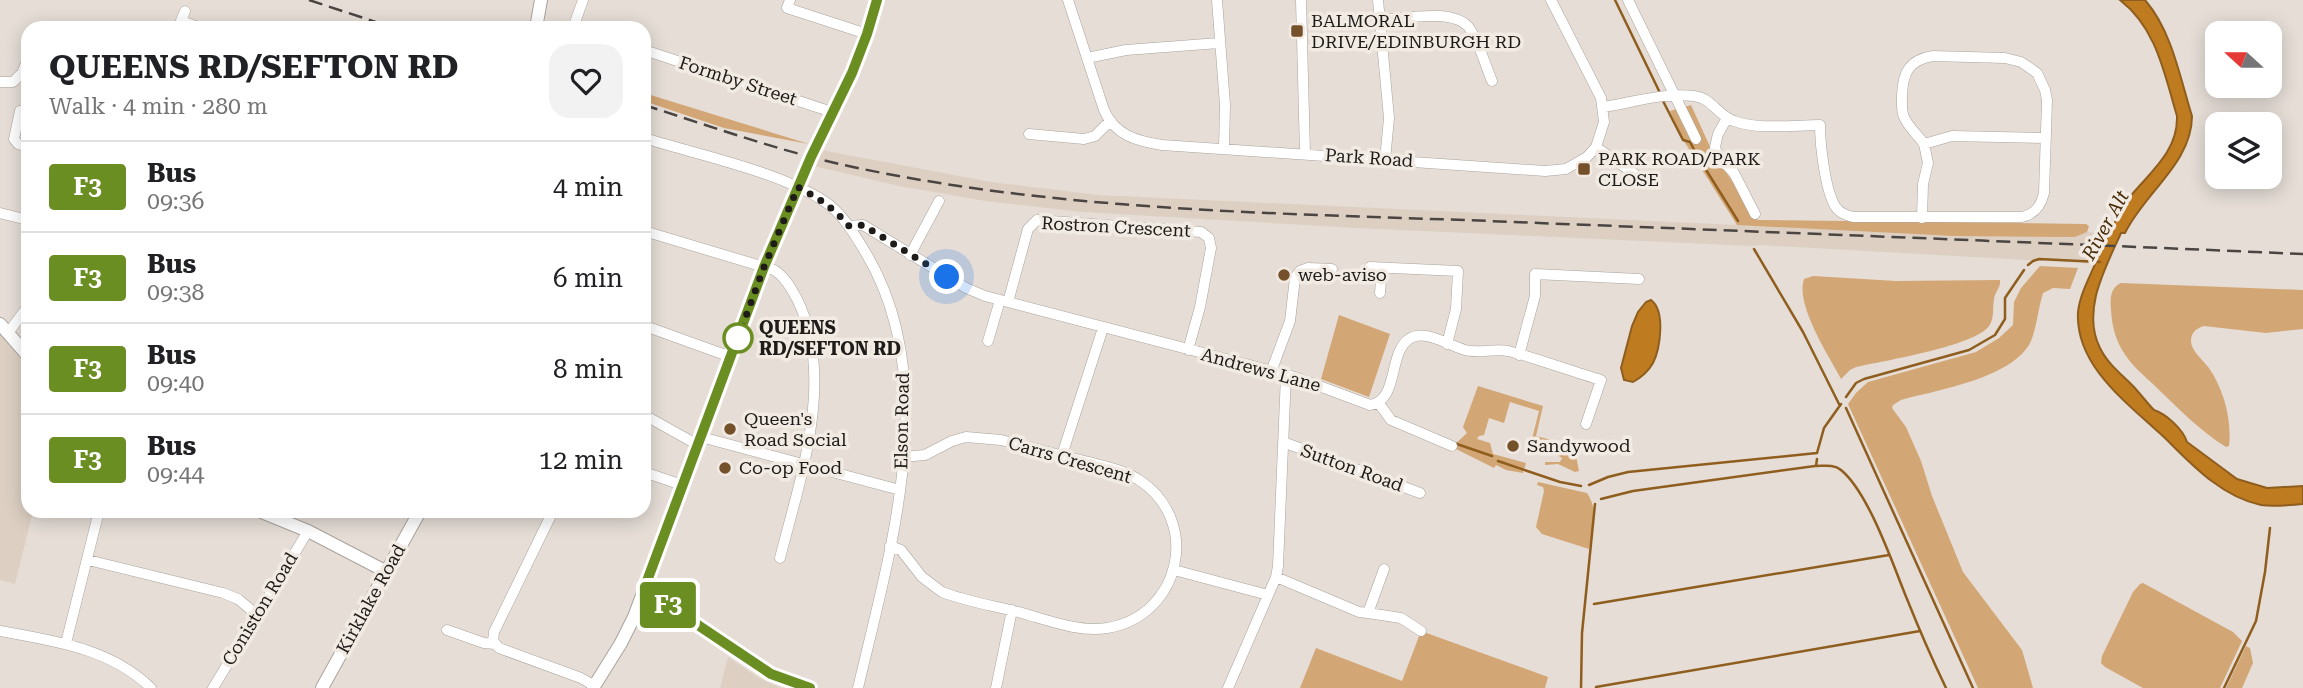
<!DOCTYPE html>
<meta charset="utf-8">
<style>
body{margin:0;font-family:"Roboto Serif",serif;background:#f2f2f2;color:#202124;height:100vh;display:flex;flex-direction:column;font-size:26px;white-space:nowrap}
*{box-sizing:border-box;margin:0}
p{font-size:23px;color:#757577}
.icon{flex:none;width:38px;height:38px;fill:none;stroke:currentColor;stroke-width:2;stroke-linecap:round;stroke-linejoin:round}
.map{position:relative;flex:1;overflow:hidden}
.drawer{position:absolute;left:21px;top:21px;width:630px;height:497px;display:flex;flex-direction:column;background:#fff;border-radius:21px;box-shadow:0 4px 18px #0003}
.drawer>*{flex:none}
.badge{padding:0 14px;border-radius:5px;font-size:24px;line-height:46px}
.needle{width:46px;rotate:291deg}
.controls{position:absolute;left:2205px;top:21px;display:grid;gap:14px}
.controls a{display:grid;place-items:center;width:77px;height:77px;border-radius:14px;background:#fff;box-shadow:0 4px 18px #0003;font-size:35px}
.you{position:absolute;width:35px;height:35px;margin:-18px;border:5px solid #fff;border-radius:50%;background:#1a73e8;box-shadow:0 0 0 10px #1a73e833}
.map>.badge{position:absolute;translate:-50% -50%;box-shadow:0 0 0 4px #fff}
.round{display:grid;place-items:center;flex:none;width:74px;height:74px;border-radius:21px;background:#f2f2f2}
.headline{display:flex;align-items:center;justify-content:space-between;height:119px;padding:0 28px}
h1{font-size:33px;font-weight:700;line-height:52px}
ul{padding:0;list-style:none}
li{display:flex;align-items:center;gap:21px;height:91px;padding:0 28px;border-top:2px solid #e0e0e0}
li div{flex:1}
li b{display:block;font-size:26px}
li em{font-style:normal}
li .badge{min-width:77px;font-weight:700;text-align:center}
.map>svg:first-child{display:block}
</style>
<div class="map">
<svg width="2303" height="688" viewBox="0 0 2303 688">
<rect width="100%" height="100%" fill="#e5ddd6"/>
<path fill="#ddd0c3" d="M821 150 991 182 1098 195 1737 225 1758 220 1831 221 2110 233 2095 264 1760 245 1751 246 1358 228 1082 212 985 201 899 186 814 166Z
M0 333 28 362V511H33L15 584 0 580Z
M728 657 759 678 781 688H720Z"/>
<path fill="#d3a675" d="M644 93 809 144 724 128 644 101Z
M1691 105 1712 151 1758 220 2086 224 2089 226 2087 232 2075 237 1954 236 1737 225 1682 138 1670 111Z
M2040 266 2078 268 2070 289 2053 288 2043 293C2038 309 2037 326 2031 341 2014 378 1937 390 1901 400L1893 405 1892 408 1906 427 1921 461 1932 496 1963 572 2022 650 2033 688H1978L1848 404 1856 393 1868 382 1976 352 1999 338 2013 325 2014 302 2021 288Z
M1813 276 1896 281 2000 280C2001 288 1995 291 1994 299 1992 309 1995 317 1989 326 1975 346 1883 361 1856 367L1850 370 1841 379C1829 356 1795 305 1804 279Z
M2121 283 2303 290V329L2266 333 2204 326C2197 328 2191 332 2191 341 2191 351 2203 360 2209 368 2224 390 2232 420 2229 446L2226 447C2200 431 2178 408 2156 387 2146 377 2134 368 2126 356 2116 342 2112 327 2111 310 2110 299 2110 288 2121 283Z
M1339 315 1390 334 1369 397 1321 379Z
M1478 386 1543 406 1536 436 1574 446 1579 471 1575 472 1558 464 1545 465V462H1560L1562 458 1532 439 1539 411 1510 402 1504 423 1489 418 1484 435 1479 436 1477 439 1490 443 1493 454 1526 463 1523 473 1506 470 1496 465 1494 468 1452 447 1467 433 1463 427Z
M1538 482 1587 493C1599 511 1593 528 1589 549L1542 534 1536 527 1544 491 1543 487 1537 485Z
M2143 583 2233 632 2242 641 2220 688H2143L2105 667 2101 663 2102 656 2133 592 2140 584Z
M1421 631 1548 677 1545 688H1300L1316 648 1402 681Z
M2246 646 2250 648 2253 663 2242 688H2226Z"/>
<path fill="#bf7b20" stroke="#8f5e1e" stroke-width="2" d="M2120 0H2145C2172 31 2180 78 2192 116 2192 163 2144 193 2125 233H2121C2106 267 2081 310 2100 348 2107 363 2121 374 2132 385 2140 393 2146 402 2154 410 2166 414 2183 429 2187 442L2237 479 2267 488 2303 486V504C2289 505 2274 507 2261 505 2222 497 2192 465 2166 439 2130 405 2075 367 2078 312 2080 293 2091 275 2098 257 2109 236 2118 210 2134 192 2154 169 2178 149 2177 116 2164 73 2157 29 2120 0Z
M1651 300C1666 311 1660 349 1653 363 1648 372 1642 377 1633 382L1624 380 1621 368 1632 326 1638 312 1646 302Z"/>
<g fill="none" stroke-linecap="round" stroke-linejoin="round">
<path stroke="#8f5e1e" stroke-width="2.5" d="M1615 0 1661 95
M1663 101 1683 140 1690 142 1698 157 1738 221
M1754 249 1803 332 1840 406
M2028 265 2033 261 2039 259 2100 262
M1846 397 1856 383 1864 379 1969 350 1995 335 2005 319V298L2024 270
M1846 408 1973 688
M1454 443 1492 456
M1817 459 1816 466C1824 466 1834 464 1841 470 1869 493 1893 565 1907 599 1919 629 1932 659 1946 688
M1498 461 1560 482 1581 486
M1589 485 1608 477 1628 472 1817 453 1824 428 1841 404
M1601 499 1633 491 1815 466
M1594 604 1889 555
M1596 687 1920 631
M1581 688 1582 633 1595 504
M2224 688 2256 621 2265 572 2270 528"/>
<g stroke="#aaa39c" stroke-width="11">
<path id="minor" d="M790 0 787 8 867 34
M1068 0 1104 110C1115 135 1136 141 1162 145L1545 171 1566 169 1587 157 1596 147 1604 122 1601 98 1551 0
M1217 0 1225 105 1224 149
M1301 0 1305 153
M1378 0 1389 118 1385 160
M1628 0 1696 139
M1380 20C1404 19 1455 7 1470 29 1480 44 1485 65 1492 81
M181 21 201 28
M178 28 185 11
M573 28 583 0
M644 50 832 112
M1087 58 1126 50 1219 43
M0 82H13L22 73 28 59
M1603 107C1631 103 1665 92 1694 96 1712 98 1717 115 1734 121 1757 130 1794 125 1820 125 1820 144 1825 189 1835 206 1839 213 1846 215 1853 217H2022C2035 214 2041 206 2044 193L2047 100 2045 90 2037 73 2021 62 2005 58 1933 56C1909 60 1903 72 1902 95 1902 102 1901 110 1904 117 1908 127 1918 135 1924 144
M20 111 14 139 18 144 28 147
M1727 118 1718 134 1715 147 1718 156 1734 173 1755 214
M1029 134 1084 139 1095 136 1109 122
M644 138C699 155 777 171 824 201 842 213 853 232 864 250 944 379 890 551 858 688
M1596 147 1636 175
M0 213 28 220
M1922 218 1923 184 1928 163 1924 144 1952 136 2046 138
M849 226 863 225 966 288 985 296 1295 377 1370 405C1399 401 1388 353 1409 339 1424 328 1450 346 1465 350 1479 354 1494 348 1508 351 1539 359 1570 371 1601 380L1586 424
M644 231 774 270C785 277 791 288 797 299 836 378 800 479 780 558
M910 255 939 201
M1370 267 1458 271 1456 309 1447 344
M1380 293 1382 268
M1008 302 1028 229 1037 220 1201 232 1209 238 1211 248 1200 307 1188 350
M645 326 731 357
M8 333 28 306
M988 341 1000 300
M1519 355 1535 296V274L1639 279
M1271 372 1290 321 1295 278 1300 271 1308 268 1332 269
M1378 402 1391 420 1452 446
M646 416 698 445
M701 437 900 490
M1283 442 1420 493
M1062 455 1103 328
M644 472 682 485
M553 511 494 632 493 641 499 648 581 678 595 686
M890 546 901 550 922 577 942 592C965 601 990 605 1014 611 1043 618 1077 633 1107 628 1181 616 1202 521 1139 480 1124 470 1106 467 1089 462 1059 455 1030 447 1001 440L966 437 952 441 925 455 902 457
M88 560 223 593 238 599 256 614
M1174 570 1268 595
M1276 577 1359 612 1368 613 1384 569
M644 589 771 674 810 688
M1368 613 1401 618 1421 631
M447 630 484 643 495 644
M0 631C54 641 110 648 151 688
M66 643 99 511
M213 688 308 531
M996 688 1012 610
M1228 688 1276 577 1278 566 1286 375"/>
</g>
<g stroke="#aaa39c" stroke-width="14">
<path id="tertiary" d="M536 28 541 0
M0 324 28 356
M259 511 308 531 385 571
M322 688 420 511
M593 688 621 643 634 617 764 267 811 157 852 73 867 34 877 0"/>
</g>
<use href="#minor" stroke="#fff" stroke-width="10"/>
<use href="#tertiary" stroke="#fff" stroke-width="12"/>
<path stroke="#4a4542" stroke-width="2.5" stroke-dasharray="14 7" stroke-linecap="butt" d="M309 0 394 28
M644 105C713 127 782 152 853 167 1079 215 1310 213 1539 223 1794 233 2048 243 2303 254"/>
</g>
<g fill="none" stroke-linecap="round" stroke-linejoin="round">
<g stroke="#fff" stroke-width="16">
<path id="line" d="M810 688 771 674 644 589 764 267 811 157 852 73 867 34 877 0"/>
</g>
<use href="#line" stroke="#6b8e23" stroke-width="10"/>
<path stroke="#1e1b18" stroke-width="7" stroke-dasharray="0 12.6" d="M738 338 764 267 798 187C818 198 834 208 849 226L863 225 947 277"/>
</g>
<g fill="#74512a" stroke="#f2ebe3" stroke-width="2.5">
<rect x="1290" y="24" width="14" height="14" rx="3.5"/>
<rect x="1577" y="162" width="14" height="14" rx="3.5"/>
<circle cx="1284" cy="275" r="7"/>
<circle cx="730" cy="429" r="7"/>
<circle cx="1513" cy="446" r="7"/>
<circle cx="725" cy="468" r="7"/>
</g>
<circle fill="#fff" stroke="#6b8e23" stroke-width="3.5" cx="738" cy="338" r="14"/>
<g text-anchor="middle" stroke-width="7" stroke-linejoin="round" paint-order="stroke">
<g font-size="18" fill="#1e1b18" stroke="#f2ebe3" text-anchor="start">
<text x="1311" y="27">BALMORAL<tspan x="1311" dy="21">DRIVE/EDINBURGH RD</tspan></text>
<text x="1598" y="165">PARK ROAD/PARK<tspan x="1598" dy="21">CLOSE</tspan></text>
<text x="1298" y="281">web-aviso</text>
<text x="744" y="425">Queen's<tspan x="744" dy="21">Road Social</tspan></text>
<text x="1527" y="452">Sandywood</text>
<text x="739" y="474">Co-op Food</text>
</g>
<g font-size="18" fill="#1e1b18" stroke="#f2ebe3">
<text transform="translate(738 81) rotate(18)" y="6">Formby Street</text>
<text transform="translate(1369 158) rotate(4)" y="6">Park Road</text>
<text transform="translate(1116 227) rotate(3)" y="6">Rostron Crescent</text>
<text transform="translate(1261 370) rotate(15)" y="6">Andrews Lane</text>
<text transform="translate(902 421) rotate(-89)" y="6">Elson Road</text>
<text transform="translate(1070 460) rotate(16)" y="6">Carrs Crescent</text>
<text transform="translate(1352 468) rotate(20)" y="6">Sutton Road</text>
<text transform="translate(371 599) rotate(-61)" y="6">Kirklake Road</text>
<text transform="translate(260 609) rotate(-59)" y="6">Coniston Road</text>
</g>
<g font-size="18" font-weight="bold" fill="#1e1b18" stroke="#f2ebe3" text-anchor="start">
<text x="759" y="334">QUEENS<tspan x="759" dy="21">RD/SEFTON RD</tspan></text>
</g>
<g font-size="19" font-style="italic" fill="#462a05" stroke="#f2ebe3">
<text transform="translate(2105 225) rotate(-61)" y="7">River Alt</text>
</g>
</g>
</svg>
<div class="controls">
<a><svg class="needle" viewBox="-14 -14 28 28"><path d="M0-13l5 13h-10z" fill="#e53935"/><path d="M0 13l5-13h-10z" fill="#757577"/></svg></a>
<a><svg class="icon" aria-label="layers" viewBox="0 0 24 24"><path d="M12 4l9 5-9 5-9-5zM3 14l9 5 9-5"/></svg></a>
</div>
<div class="you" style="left:947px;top:277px"></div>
<b class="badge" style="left:668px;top:605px;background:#6b8e23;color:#fff">F3</b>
<section class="drawer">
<div class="headline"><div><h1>QUEENS RD/SEFTON RD</h1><p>Walk · 4 min · 280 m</p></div><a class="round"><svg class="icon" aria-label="heart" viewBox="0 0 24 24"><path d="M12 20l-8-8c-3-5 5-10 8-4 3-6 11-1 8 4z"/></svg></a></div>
<ul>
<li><span class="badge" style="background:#6b8e23;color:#fff">F3</span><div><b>Bus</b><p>09:36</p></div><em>4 min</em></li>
<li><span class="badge" style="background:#6b8e23;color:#fff">F3</span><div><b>Bus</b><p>09:38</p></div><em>6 min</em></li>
<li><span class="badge" style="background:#6b8e23;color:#fff">F3</span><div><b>Bus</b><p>09:40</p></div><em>8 min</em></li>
<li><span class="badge" style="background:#6b8e23;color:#fff">F3</span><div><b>Bus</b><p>09:44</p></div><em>12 min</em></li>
</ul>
</section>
</div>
